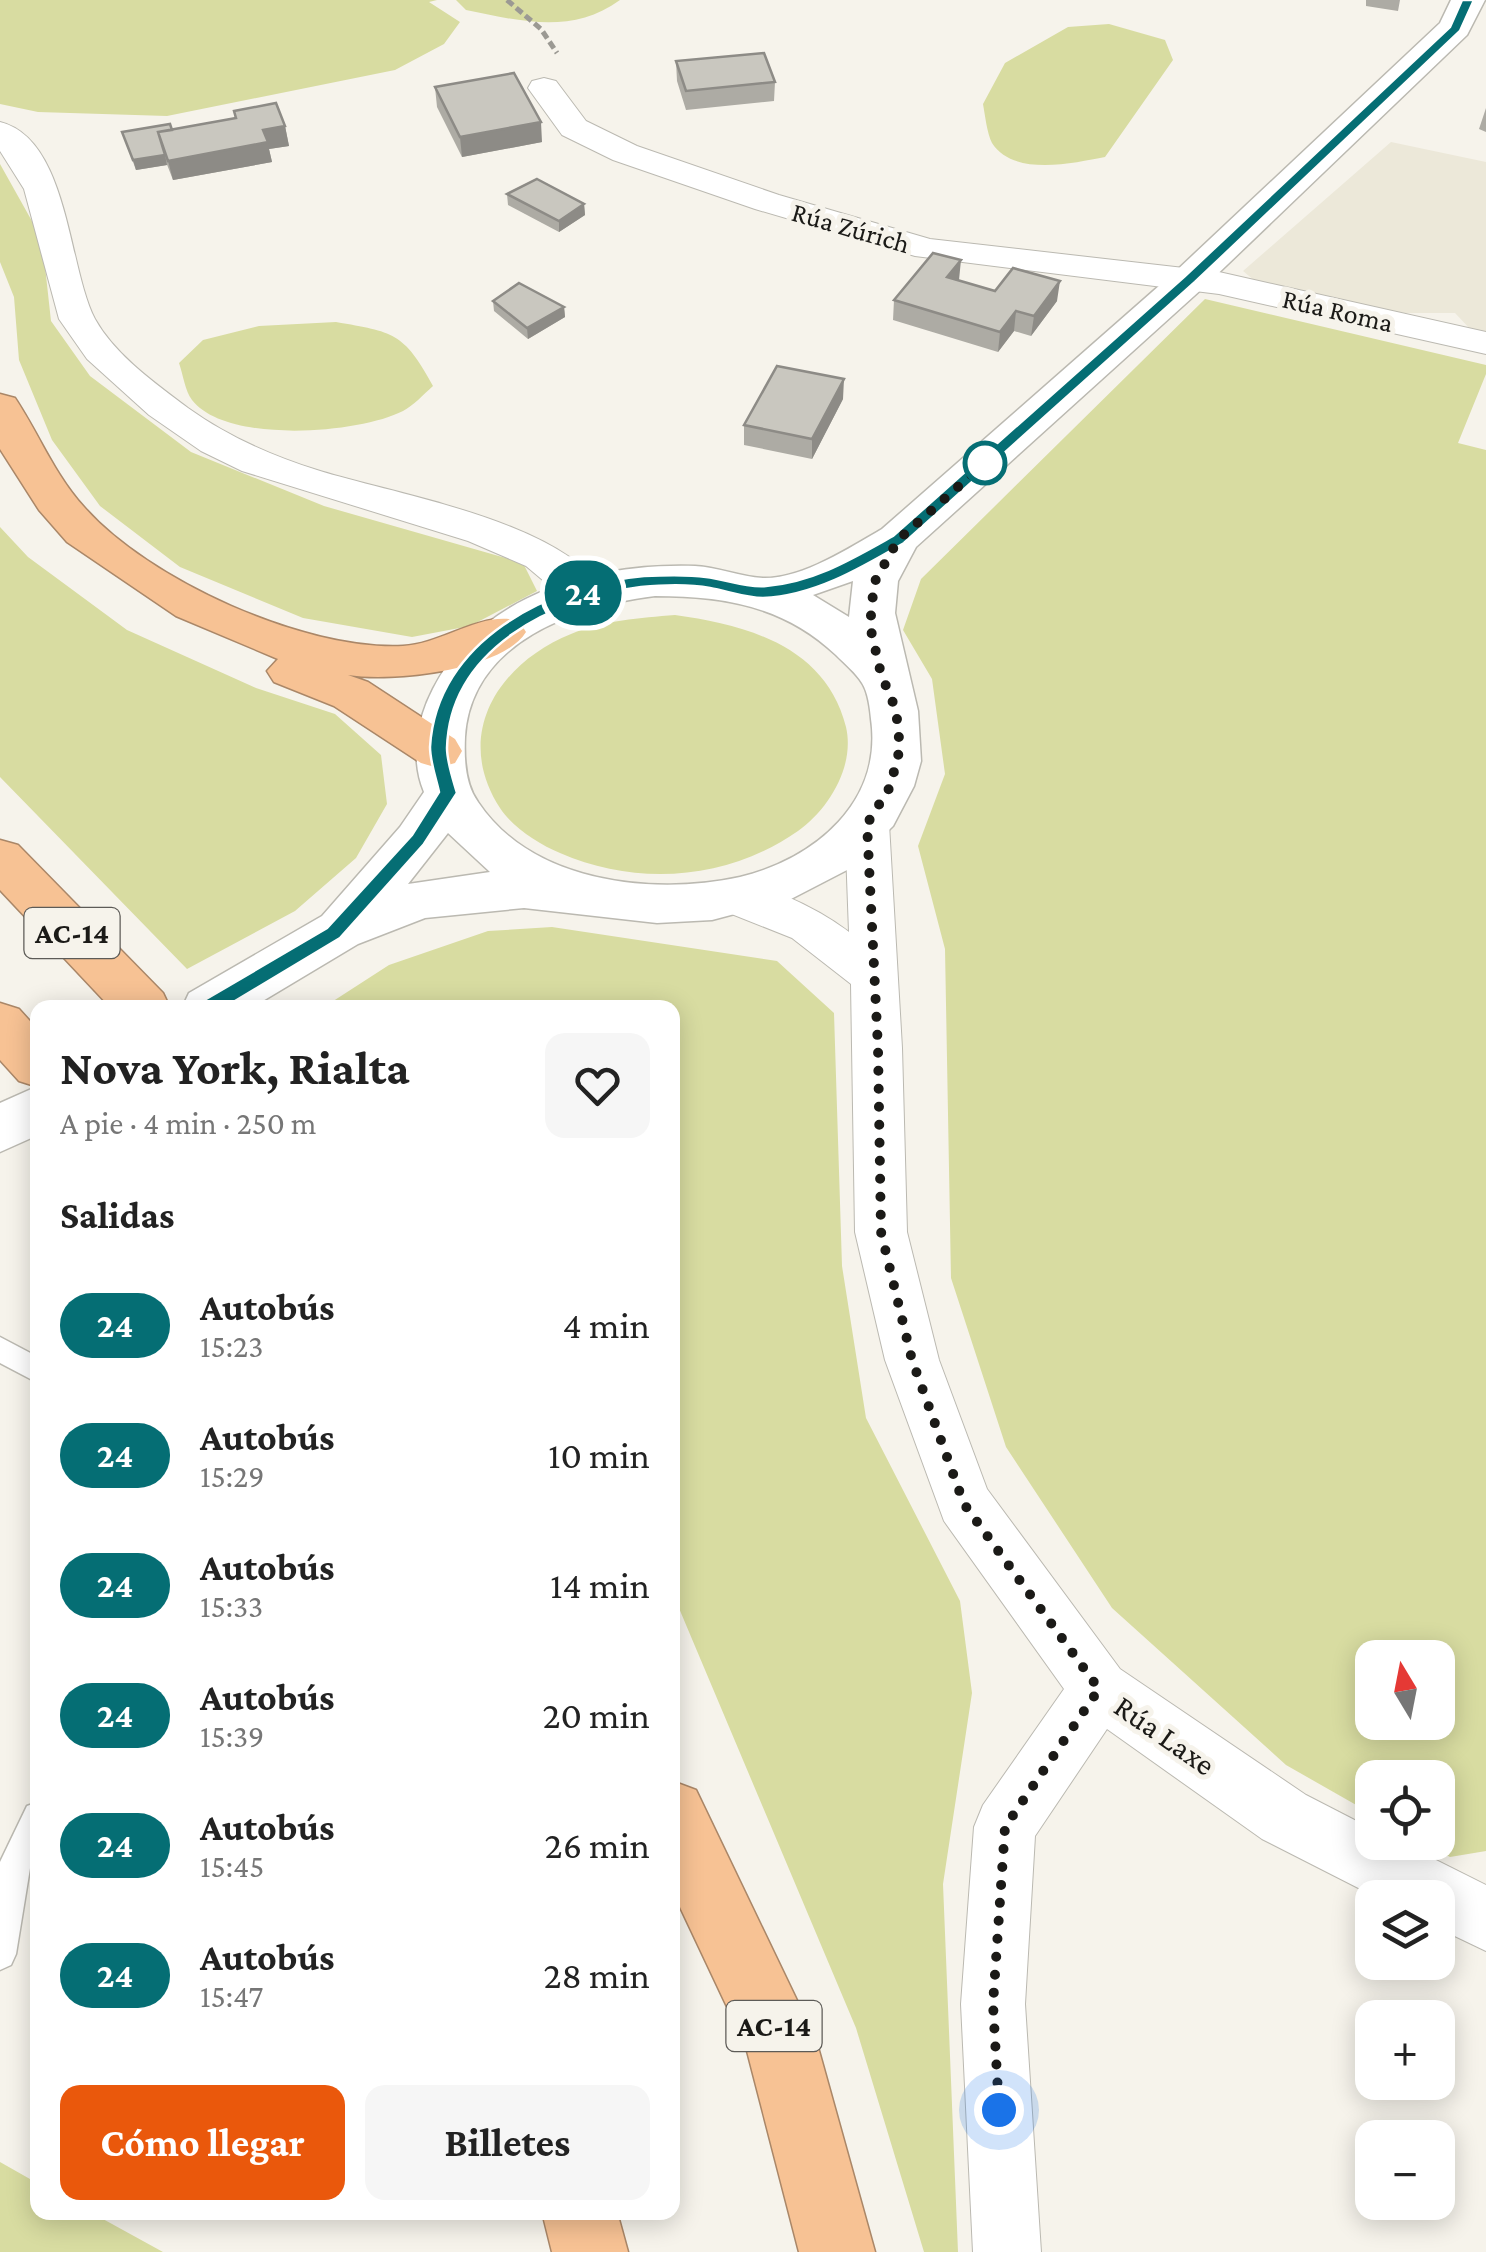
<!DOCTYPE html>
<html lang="es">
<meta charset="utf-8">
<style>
body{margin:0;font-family:"Crimson Pro",serif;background:#f6f6f6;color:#222;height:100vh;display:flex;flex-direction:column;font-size:38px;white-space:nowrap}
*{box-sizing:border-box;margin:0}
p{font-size:32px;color:#767676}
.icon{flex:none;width:55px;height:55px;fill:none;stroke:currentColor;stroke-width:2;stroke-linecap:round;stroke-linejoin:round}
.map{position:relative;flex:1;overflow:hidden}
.drawer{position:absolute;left:30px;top:1000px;width:650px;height:1220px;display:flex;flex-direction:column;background:#fff;border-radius:20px;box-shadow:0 5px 25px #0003}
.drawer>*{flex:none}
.badge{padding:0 20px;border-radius:32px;font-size:35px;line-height:65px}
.needle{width:65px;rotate:350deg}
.fabs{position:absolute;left:1355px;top:1640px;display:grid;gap:20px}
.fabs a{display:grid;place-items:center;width:100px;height:100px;border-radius:20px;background:#fff;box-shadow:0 5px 25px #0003;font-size:50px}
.you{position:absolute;width:50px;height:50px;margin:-25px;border:8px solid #fff;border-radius:50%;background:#1a73e8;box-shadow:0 0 0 15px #1a73e833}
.map>.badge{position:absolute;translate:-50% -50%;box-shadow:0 0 0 5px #fff}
h2{padding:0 30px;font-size:38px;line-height:90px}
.round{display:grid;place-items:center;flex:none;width:105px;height:105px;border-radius:20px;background:#f6f6f6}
.overview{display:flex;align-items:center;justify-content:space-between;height:170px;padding:0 30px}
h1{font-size:48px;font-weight:700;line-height:75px}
.primary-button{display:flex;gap:20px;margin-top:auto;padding:20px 30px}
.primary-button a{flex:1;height:115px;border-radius:20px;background:#ea580c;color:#fff;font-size:40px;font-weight:700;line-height:115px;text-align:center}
.primary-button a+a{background:#f6f6f6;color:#222}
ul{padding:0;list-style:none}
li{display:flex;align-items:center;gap:30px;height:130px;padding:0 30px}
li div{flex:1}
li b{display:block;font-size:38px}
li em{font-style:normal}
li .badge{min-width:110px;font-weight:700;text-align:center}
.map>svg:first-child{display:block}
</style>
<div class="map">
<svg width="1486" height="2252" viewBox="0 0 1486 2252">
<rect width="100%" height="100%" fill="#f6f3eb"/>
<path fill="#ece8d9" d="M1391 142 1486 162V334L1472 331 1455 313H1404L1255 281 1243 271Z"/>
<path fill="#d8dca1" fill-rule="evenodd" d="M0 0H437L429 2 460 22 444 44 395 70 167 116 38 112 0 104Z
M456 0H620C572 35 520 21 466 10Z
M1109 24 1165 40 1173 60 1105 157C1073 163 1014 177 992 143 987 133 985 115 983 104L1005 63 1068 27Z
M0 164 42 239 51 321 90 376 191 452 324 506 523 563 537 591 470 626 412 637 303 618 180 567 100 506 52 440 19 360 14 297 0 262Z
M1205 299 1486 365V374L1458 443 1486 450V1851L1450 1857 1424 1843 1438 1842V1778H1372V1814L1286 1765 1112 1608 1006 1447 951 1278 945 949 918 846 945 774 932 679 903 630 921 579ZM1372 1658H1438V1722H1372Z
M336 322C393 332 404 332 433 386 424 394 413 406 403 411 358 434 226 444 192 400 185 391 183 374 179 363L203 340 259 326Z
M0 527 28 557 127 630 256 688 335 714 381 755 387 804 356 858 295 911 187 969 0 777Z
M675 615C748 625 826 647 846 727 855 766 829 809 798 831 728 880 638 887 560 853 539 844 513 828 500 808 453 736 497 664 571 634 604 620 640 618 675 615Z
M552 927 777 961 834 1013 842 1266 866 1418 960 1601 972 1693 943 1884 958 2252H924L856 2028 673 1594 672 1008 324 1007 389 965 488 931Z
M0 2162 37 2183 38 2212 92 2213 163 2252H0Z"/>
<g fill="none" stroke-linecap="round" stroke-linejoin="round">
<g stroke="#bbb9b1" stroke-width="3">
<path id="lane" d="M0 1337 38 1357V1383L0 1363Z
M38 1802V1850L31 1862 16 1954 11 1965 0 1970V1862L27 1806Z"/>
</g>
<g stroke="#bbb9b1" stroke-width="2">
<path id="street" d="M544 78 556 81 586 121 637 146 779 195 930 239 1219 272 1486 332V354L1219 294 915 256 755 209 613 160 562 135 528 88 532 81Z
M0 122C69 139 68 268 95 319 115 355 156 384 188 408 227 436 272 456 317 470 396 495 560 520 606 593L600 603 585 607 570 603 526 566 468 541 242 471 201 451 149 415 87 359 59 319 24 189 0 151Z
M867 808 883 812 889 824 902 1048 907 1232 939 1360 987 1489 1120 1669 1306 1795 1372 1829V1842H1400L1486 1885V1951L1438 1928V1898H1378L1262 1839 1107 1729 1035 1836 1025 2004 1041 2252H973L961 2004 974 1827 983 1805 1064 1689 944 1521 885 1360 855 1232 851 984 792 938 719 909 712 897 719 885C753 874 820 910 849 932L845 824 851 812Z"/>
</g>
<g stroke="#bbb9b1" stroke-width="3">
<path id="secondary" d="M1451 0H1485L1467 35 1204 287 916 547 898 581 895 613 918 711 921 761 914 786 893 826 849 869 791 899 712 920 657 923 524 908 425 918 358 944 251 1008H182L189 993 322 916 400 827 424 792C410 758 417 720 433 689 482 593 595 563 695 566 718 567 741 577 763 578 802 579 849 548 882 529L1176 271 1440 23ZM853 581 849 617 813 595ZM655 596C724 596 784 606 836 655 845 664 856 673 862 683 868 692 870 708 871 719 883 802 815 859 740 877 653 896 532 883 478 802 465 784 464 759 465 737 471 641 576 606 655 596ZM448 833 490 872 408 884Z
M38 1086V1135L0 1152V1103Z"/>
</g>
<g stroke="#aa8768" stroke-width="3">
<path id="highway" d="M0 394 15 398C39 434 54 474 84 507 148 580 305 651 403 646 443 644 482 610 519 621L526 632C502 671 391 682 348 675L368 682 455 739 462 751 455 763 438 768 421 763 334 706 274 682 267 671 278 659 176 616 67 542 39 510 0 449Z
M0 840 18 845 163 993 170 1008H111L0 890Z
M0 1003 19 1009 38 1030V1087L19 1081 0 1060Z
M672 1781 696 1790 816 2040 875 2252H799L746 2047 672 1890Z
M542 2212H617L628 2252H552Z"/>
</g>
<path stroke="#9b9993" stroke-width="5" stroke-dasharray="8 4" stroke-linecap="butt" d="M507 0 541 29 557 53"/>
<use href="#lane" fill="#fff" fill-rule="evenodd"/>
<use href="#street" fill="#fff" fill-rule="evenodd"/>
<use href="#secondary" fill="#fff" fill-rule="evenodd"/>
<use href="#highway" fill="#f7c294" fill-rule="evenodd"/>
</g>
<path fill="#adaba4" d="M1366 0H1400L1398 11 1366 6Z
M676 61 775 82 774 101 686 110 677 81Z
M435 87 542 142 462 157 437 107Z
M1486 108V132L1479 129Z
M234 111 285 126 289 146 269 149 272 162 173 180 166 162 167 165 136 170 122 132 172 130 235 119Z
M507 194 584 204 585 215 559 232 508 205Z
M959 281 995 291 1057 301 1031 336 1014 331 998 352 893 320 894 300Z
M493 301 564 307 565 317 528 339 494 311Z
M843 399 812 459 744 445V425Z"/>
<path fill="#8d8b86" d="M541 122 542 142 462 157 460 137Z
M285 126 289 146 269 149 272 162 173 180 168 161 263 130Z
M165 155 167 165 136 170 133 160Z
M584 204 585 215 559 232V221Z
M961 260 959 280 947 277Z
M1060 281 1057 301 1031 336 1034 316Z
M564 307 565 317 528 339 527 328Z
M1016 311 1014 331 998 352 1000 332Z
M844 379 843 399 812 459V439Z"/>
<path fill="#c9c7bf" stroke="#8d8b86" stroke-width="2.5" d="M764 53 775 82 686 91 676 61Z
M514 73 541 122 460 137 435 87Z
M276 103 285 126 263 130 268 142 168 161 158 132 236 118 234 111Z
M170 124 172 130 158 132 165 155 133 160 122 132Z
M537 179 584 204 559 221 507 194Z
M933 253 961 260 947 277 995 291 1013 268 1060 281 1034 316 1016 311 1000 332 894 300Z
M519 283 564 307 527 328 493 301Z
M777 366 844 379 812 439 744 425Z"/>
<path fill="#056e74" stroke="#fff" stroke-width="2.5" d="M1462 0H1474L1460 31 1195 282 904 543C861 568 814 596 763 598 746 598 727 591 710 588 689 584 662 585 641 587 554 598 450 648 447 748 447 762 453 779 457 793L424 844 340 938 215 1013H201V1002L327 928 412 835 439 792C436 778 430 762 430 747 436 641 549 584 644 576 664 575 686 574 706 577 725 579 746 588 766 586 814 582 852 559 893 536L1185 276 1450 27Z"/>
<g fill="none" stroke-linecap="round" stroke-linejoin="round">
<path stroke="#1b1a17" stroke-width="10" stroke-dasharray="0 18" d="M985 463 898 540 874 583 870 626 881 674 896 710 900 748 890 787 867 824 878 1048 881 1232 912 1360 964 1504 1099 1689 1005 1827 993 2004 999 2110"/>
</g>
<circle fill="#fff" stroke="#056e74" stroke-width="5" cx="985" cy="463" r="20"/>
<g text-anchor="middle" stroke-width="10" stroke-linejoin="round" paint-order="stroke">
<g font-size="28" fill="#1b1a17" stroke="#f6f3eb">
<text transform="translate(851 227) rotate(16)" y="10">Rúa Zúrich</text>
<text transform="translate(1338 310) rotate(13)" y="10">Rúa Roma</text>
</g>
<g fill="#f6f3eb" stroke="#5d5b57" stroke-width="2.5">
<rect x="24.5" y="908" width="95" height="50" rx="8"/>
<rect x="726.5" y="2001" width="95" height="50" rx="8"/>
</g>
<g font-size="30" font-weight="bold" fill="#1b1a17">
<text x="72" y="943">AC-14</text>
<text x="774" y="2036">AC-14</text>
</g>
<g font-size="32" fill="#1b1a17" stroke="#f6f3eb">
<text transform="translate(1165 1735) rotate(35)" y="11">Rúa Laxe</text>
</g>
</g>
</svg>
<div class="fabs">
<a><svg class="needle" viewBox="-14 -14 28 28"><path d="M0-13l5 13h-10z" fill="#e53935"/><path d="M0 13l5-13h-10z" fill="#767676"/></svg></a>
<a><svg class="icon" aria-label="locate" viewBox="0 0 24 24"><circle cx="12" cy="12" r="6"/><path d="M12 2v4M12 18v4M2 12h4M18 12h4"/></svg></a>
<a><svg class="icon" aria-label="layers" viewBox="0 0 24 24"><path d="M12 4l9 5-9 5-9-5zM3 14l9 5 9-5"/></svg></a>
<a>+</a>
<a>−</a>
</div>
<div class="you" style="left:999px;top:2110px"></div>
<b class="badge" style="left:583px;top:593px;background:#056e74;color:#fff">24</b>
<section class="drawer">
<div class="overview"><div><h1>Nova York, Rialta</h1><p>A pie · 4 min · 250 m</p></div><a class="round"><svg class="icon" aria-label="heart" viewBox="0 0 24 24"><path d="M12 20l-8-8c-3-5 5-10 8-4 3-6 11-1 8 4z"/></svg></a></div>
<h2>Salidas</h2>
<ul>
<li><span class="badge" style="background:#056e74;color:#fff">24</span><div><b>Autobús</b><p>15:23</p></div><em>4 min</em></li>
<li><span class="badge" style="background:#056e74;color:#fff">24</span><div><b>Autobús</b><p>15:29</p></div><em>10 min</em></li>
<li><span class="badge" style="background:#056e74;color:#fff">24</span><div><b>Autobús</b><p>15:33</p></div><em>14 min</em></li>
<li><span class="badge" style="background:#056e74;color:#fff">24</span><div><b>Autobús</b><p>15:39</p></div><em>20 min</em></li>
<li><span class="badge" style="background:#056e74;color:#fff">24</span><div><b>Autobús</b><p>15:45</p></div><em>26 min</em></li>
<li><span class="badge" style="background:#056e74;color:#fff">24</span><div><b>Autobús</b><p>15:47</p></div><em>28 min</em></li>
</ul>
<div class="primary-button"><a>Cómo llegar</a><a>Billetes</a></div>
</section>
</div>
